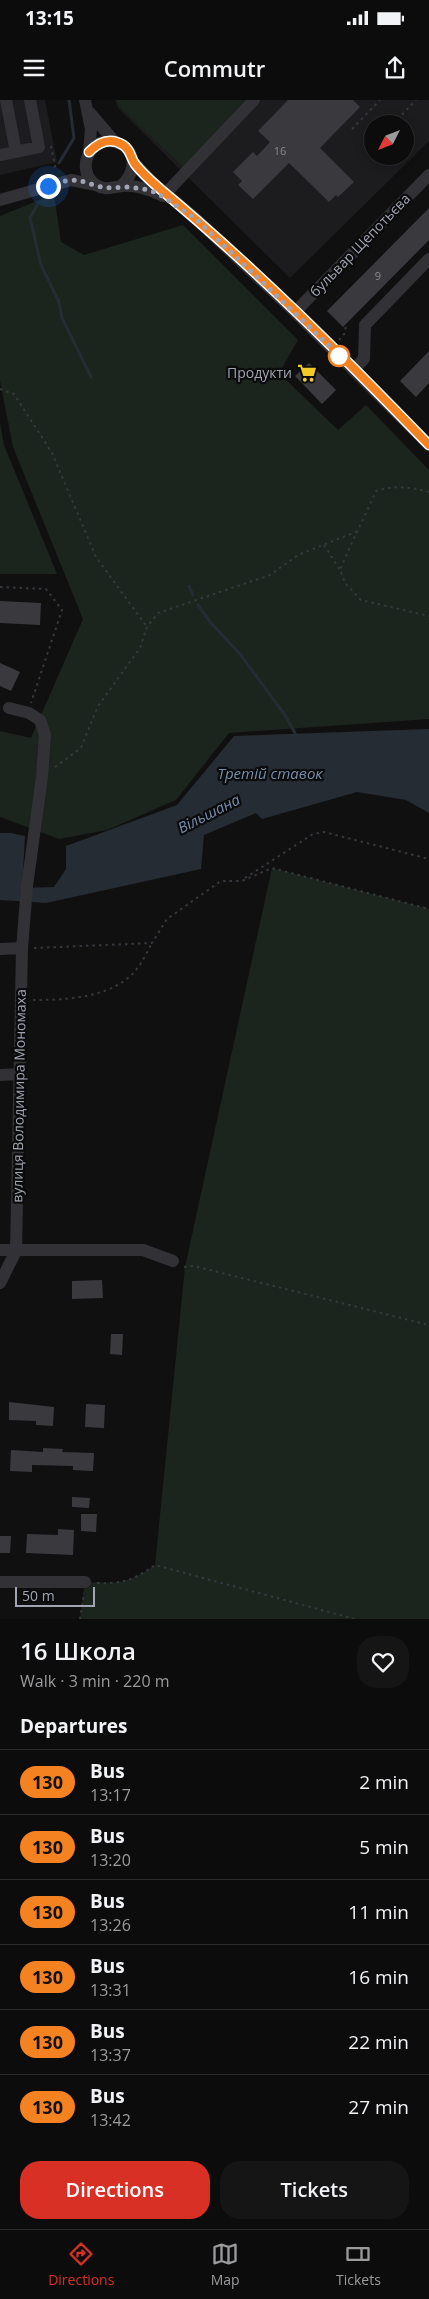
<!DOCTYPE html>
<meta charset="utf-8">
<style>
body{margin:0;font-family:"Open Sans",sans-serif;background:#151516;color:#f1f3f6;height:100vh;display:flex;flex-direction:column;font-size:19px;white-space:nowrap}
*{box-sizing:border-box;margin:0}
p{font-size:16px;color:#9a9b9d}
.icon{flex:none;width:28px;height:28px;fill:none;stroke:currentColor;stroke-width:2;stroke-linecap:round;stroke-linejoin:round}
.map{position:relative;height:1519px;overflow:hidden}
.drawer{display:flex;flex-direction:column;background:#0c0c0d;flex:1}
.drawer>*{flex:none}
.badge{padding:0 10px;border-radius:16px;font-size:18px;line-height:32px}
.needle{width:32px;rotate:228deg}
.buttons{position:absolute;left:364px;top:15px;display:grid;gap:10px}
.buttons a{display:grid;place-items:center;width:50px;height:50px;border-radius:50%;background:#0c0c0d;box-shadow:0 2px 12px #0003,0 0 0 1px #2c2c2e;font-size:25px}
.scale{position:absolute;left:15px;bottom:12px;width:80px;box-sizing:border-box;padding-left:5px;border:2px solid #a1a4b2;border-top:0;font-size:14px;line-height:18px;white-space:nowrap;color:#a1a4b2;-webkit-text-stroke:4px #0b0b0c;paint-order:stroke}
.you{position:absolute;width:25px;height:25px;margin:-12px;border:4px solid #fff;border-radius:50%;background:#1a73e8;box-shadow:0 0 0 8px #1a73e833}
.map>.badge{position:absolute;translate:-50% -50%;box-shadow:0 0 0 2px #fff}
h2{padding:0 20px;font-size:19px;line-height:45px}
.round{display:grid;place-items:center;flex:none;width:52px;height:52px;border-radius:20px;background:#151516}
.headline{display:flex;align-items:center;justify-content:space-between;height:85px;padding:0 20px}
h1{font-size:24px;font-weight:600;line-height:38px}
.primary-button{display:flex;gap:10px;margin-top:auto;padding:10px 20px}
.primary-button a{flex:1;height:58px;border-radius:20px;background:#d93025;color:#fff;font-size:20px;font-weight:600;line-height:58px;text-align:center}
.primary-button a+a{background:#151516;color:#f1f3f6}
ul{padding:0;list-style:none}
li{display:flex;align-items:center;gap:15px;height:65px;padding:0 20px;border-top:1px solid #2c2c2e}
li div{flex:1}
li b{display:block;font-size:19px}
li em{font-style:normal}
li .badge{min-width:55px;font-weight:700;text-align:center}
.status{display:flex;justify-content:space-between;align-items:center;height:35px;padding:0 25px;background:#0c0c0d;direction:ltr}
.status svg{height:14px;fill:currentColor}
header{display:flex;justify-content:space-between;align-items:center;height:65px;padding:0 20px;background:#0c0c0d;font-size:22px;font-weight:600}
.tab-bar{display:flex;justify-content:space-around;align-items:center;height:70px;border-top:1px solid #2c2c2e;background:#0c0c0d;font-size:14px;color:#9a9b9d}
.tab-bar a{display:grid;justify-items:center;gap:2px}
.tab-bar .selected{color:#d93025}
.map>svg:first-child{display:block}
</style>
<div class="status"><b>13:15</b><svg viewBox="0 0 49 12"><path d="M0 12V9h3v3zM5 12V6h3v6zM10 12V3h3v9zM15 12V0h3v12zM26 1h20v11H26zM47 4h2v5h-2z"/></svg></div>
<header><svg class="icon" aria-label="menu" viewBox="0 0 24 24"><path d="M4 6h16M4 12h16M4 18h16"/></svg>Commutr<svg class="icon" aria-label="share" viewBox="0 0 24 24"><path d="M12 15V3M7 8l5-5 5 5M5 13v7h14v-7"/></svg></header>
<div class="map">
<svg width="429" height="1519" viewBox="0 0 429 1519">
<rect width="100%" height="100%" fill="#101011"/>
<path fill="#1c1c1e" fill-rule="evenodd" d="M0 0H45L57 62 0 75Z
M115 0H429V41L290 178 118 8ZM372 24H405V56H372Z"/>
<path fill="#1c241e" d="M117 0H245L183 67 120 7Z
M54 94 61 142 84 155 183 125 298 240 279 273 338 330 366 305 429 370V619L229 633 176 700 107 730 59 739 0 717V631L31 638 83 519 13 347 0 281V116Z
M0 323 4 345 57 474H0Z
M272 768 429 809V1519H80L85 1482C117 1484 128 1484 155 1465L185 1167Z"/>
<path fill="#262c34" d="M429 629V713L406 700 357 692 262 719 256 713 204 735 201 769 46 803 0 800V733H11L25 736 22 788 54 787 66 769V746L177 705 234 636Z"/>
<g fill="none" stroke-linecap="round" stroke-linejoin="round">
<path stroke="#262c34" stroke-width="3" d="M59 63 74 38 69 0
M37 105 30 118 41 165 59 202 62 218 91 277
M189 486 193 495
M198 505 211 523 240 554 285 615 295 633"/>
</g>
<path fill="#3a3a3e" d="M288 0H353L360 7 320 48 354 82 338 97 336 95 329 102 289 63 253 99 238 85 242 81 233 72 253 52 257 56 270 42 258 31Z
M429 108V140L343 227 327 211Z
M429 251V283L416 297 400 281Z
M309 263 336 290 322 304 295 276Z
M0 501 41 503 40 525 0 523Z
M0 563 20 572 11 591 0 586Z
M102 1180 103 1198 72 1199V1181Z
M111 1234H123L122 1255 110 1254Z
M9 1302 54 1307 53 1326 36 1325V1321L9 1320Z
M86 1304 105 1305 104 1328 85 1327Z
M43 1348 63 1349 62 1352 94 1353 93 1371 73 1370V1366L32 1365V1372L10 1371 11 1350 43 1352Z
M72 1397 90 1398 89 1408 72 1407Z
M81 1414H97L96 1432 81 1431Z
M58 1429 74 1430 73 1455 26 1453 27 1434 58 1435Z
M0 1436H11L10 1453H0Z"/>
<g fill="none" stroke-linecap="round" stroke-linejoin="round">
<path stroke="#37383d" stroke-width="2" stroke-dasharray="2.5 4" stroke-linecap="butt" d="M393 24 416 0
M352 29 380 0
M51 46 56 70
M370 48 372 45
M339 240 345 233 346 224
M0 289 14 294 52 353 96 457 147 527
M429 392C411 387 394 385 376 391 364 418 351 443 340 470L345 483 361 500 429 516
M324 445 340 470
M0 487 46 489 62 510 31 603
M55 667 81 648 98 606 140 548 147 527 158 513 270 475 298 455 358 431
M245 778 313 734 324 732 429 759
M34 848 152 843 167 819 221 781H242L272 768 429 809
M33 900C67 900 117 898 139 866 144 859 148 850 152 843
M184 1167 194 1166 429 1225
M97 1483C122 1484 134 1480 155 1465L355 1519
M80 1519 84 1493"/>
<path stroke="#313136" stroke-width="12" d="M6 0 16 52
M85 0 91 29 89 52
M90 13 114 41
M0 55 39 47 30 0
M133 62 151 81 196 119 295 212 429 345
M121 86C137 73 138 47 114 42 89 36 75 71 96 85 106 91 112 87 122 86 136 85 151 90 163 96
M166 93 254 0
M0 100 71 80 96 85
M295 212 429 75
M353 270 364 259 365 225 429 159
M0 849 22 848
M0 975 19 974
M0 1150H143L173 1161
M0 1183 16 1151 22 848 27 786 42 677 45 635 40 620 29 613 9 608
M0 1482H85"/>
</g>
<g fill="none" stroke-linecap="round" stroke-linejoin="round">
<g stroke="#fff" stroke-width="11">
<path id="line" d="M89 52C99 42 110 37 123 45 131 50 130 57 135 64 142 73 151 81 159 88 254 167 343 256 429 345"/>
</g>
<use href="#line" stroke="#f58220" stroke-width="8"/>
<path stroke="#a1a4b2" stroke-width="5" stroke-dasharray="0 9" d="M48 86 64 81 78 80 104 88 130 87 150 90 162 96 196 119 341 257 339 256"/>
</g>
<defs>
<g id="supermarket-bare" transform="scale(1.5)"><path d="M-6-5.5h2.5l.6 2H6L4.5 2H-2.5L-4.4-4H-6ZM-1.5 3.2a1.3 1.3 0 1 0 .1 0ZM3 3.2a1.3 1.3 0 1 0 .1 0Z" fill="#f2c927" stroke="#0b0b0c" stroke-width="2.5" paint-order="stroke"/></g>
</defs>
<g fill-rule="evenodd">
<use href="#supermarket-bare" x="307" y="273"/>
</g>
<circle fill="#fff" stroke="#f58220" stroke-width="2.5" cx="339" cy="256" r="10"/>
<g text-anchor="middle" stroke-width="4.5" stroke-linejoin="round" paint-order="stroke">
<g font-size="11" fill="#878a95">
<text x="280" y="55">16</text>
<text x="378" y="180">9</text>
</g>
<g font-size="14" fill="#a1a4b2" stroke="#0b0b0c">
<text transform="translate(360 145) rotate(-46)" y="5">бульвар Щепотьєва</text>
<text transform="translate(19 996) rotate(-89)" y="5">вулиця Володимира Мономаха</text>
</g>
<g font-size="14" fill="#a1a4b2" stroke="#0b0b0c" text-anchor="end">
<text x="292" y="278">Продукти</text>
</g>
<g font-size="15" font-style="italic" fill="#778dae" stroke="#0b0b0c">
<text x="270" y="679">Третій ставок</text>
<text transform="translate(209 714) rotate(-27)" y="5">Вільшана</text>
</g>
</g>
</svg>
<div class="buttons">
<a><svg class="needle" viewBox="-14 -14 28 28"><path d="M0-13l5 13h-10z" fill="#e53935"/><path d="M0 13l5-13h-10z" fill="#9a9b9d"/></svg></a>
</div>
<div class="scale">50 m</div>
<div class="you" style="left:48px;top:86px"></div>
</div>
<section class="drawer">
<div class="headline"><div><h1>16 Школа</h1><p>Walk · 3 min · 220 m</p></div><a class="round"><svg class="icon" aria-label="heart" viewBox="0 0 24 24"><path d="M12 20l-8-8c-3-5 5-10 8-4 3-6 11-1 8 4z"/></svg></a></div>
<h2>Departures</h2>
<ul>
<li><span class="badge" style="background:#f58220;color:#111">130</span><div><b>Bus</b><p>13:17</p></div><em>2 min</em></li>
<li><span class="badge" style="background:#f58220;color:#111">130</span><div><b>Bus</b><p>13:20</p></div><em>5 min</em></li>
<li><span class="badge" style="background:#f58220;color:#111">130</span><div><b>Bus</b><p>13:26</p></div><em>11 min</em></li>
<li><span class="badge" style="background:#f58220;color:#111">130</span><div><b>Bus</b><p>13:31</p></div><em>16 min</em></li>
<li><span class="badge" style="background:#f58220;color:#111">130</span><div><b>Bus</b><p>13:37</p></div><em>22 min</em></li>
<li><span class="badge" style="background:#f58220;color:#111">130</span><div><b>Bus</b><p>13:42</p></div><em>27 min</em></li>
</ul>
<div class="primary-button"><a>Directions</a><a>Tickets</a></div>
</section>
<nav class="tab-bar">
<a class="selected"><svg class="icon" aria-label="directions" viewBox="0 0 24 24"><path d="M12 3l9 9-9 9-9-9zM9 14v-3h6M13 9l2 2-2 2"/></svg>Directions</a>
<a><svg class="icon" aria-label="map" viewBox="0 0 24 24"><path d="M3 6l6-2 6 2 6-2v14l-6 2-6-2-6 2zM9 4v14M15 6v14"/></svg>Map</a>
<a><svg class="icon" aria-label="tickets" viewBox="0 0 24 24"><path d="M3 7h18v10H3zM15 7v10"/></svg>Tickets</a>
</nav>
